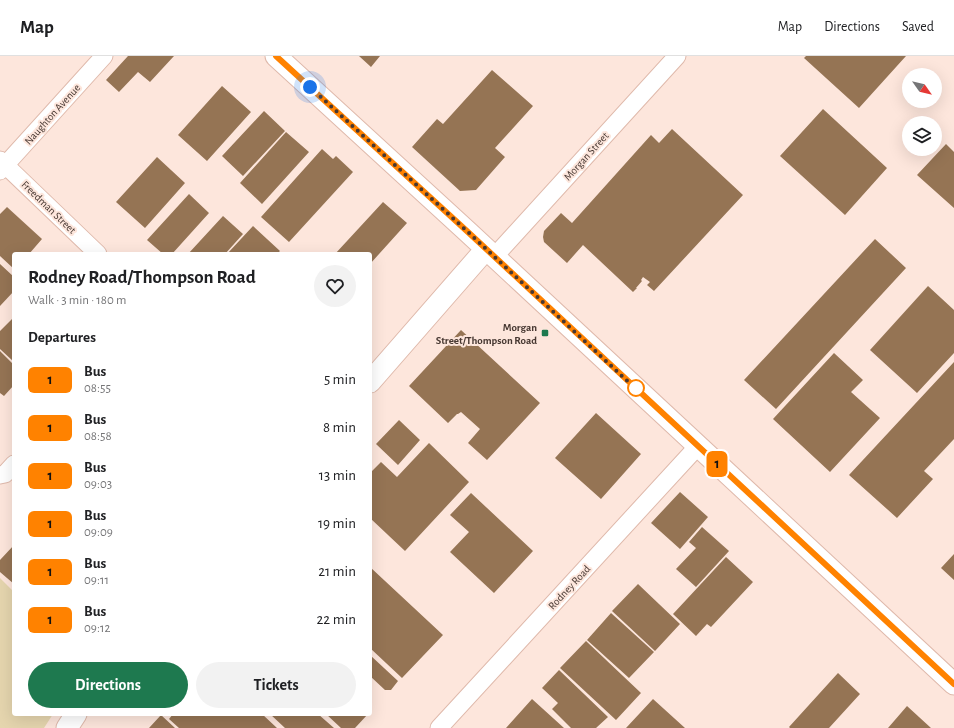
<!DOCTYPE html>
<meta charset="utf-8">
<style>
body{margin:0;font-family:"Alegreya Sans",sans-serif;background:#f2f2f2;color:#202124;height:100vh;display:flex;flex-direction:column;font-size:15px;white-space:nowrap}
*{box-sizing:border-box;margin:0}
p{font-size:13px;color:#757577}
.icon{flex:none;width:22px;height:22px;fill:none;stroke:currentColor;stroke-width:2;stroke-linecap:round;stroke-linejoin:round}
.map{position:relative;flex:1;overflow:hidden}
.drawer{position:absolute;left:12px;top:196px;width:360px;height:464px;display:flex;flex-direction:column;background:#fff;border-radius:4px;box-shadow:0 4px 16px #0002}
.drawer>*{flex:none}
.badge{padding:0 8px;border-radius:6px;font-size:14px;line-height:26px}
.needle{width:26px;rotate:124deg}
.fabs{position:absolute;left:902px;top:12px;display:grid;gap:8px}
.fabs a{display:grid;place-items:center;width:40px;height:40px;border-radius:50%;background:#fff;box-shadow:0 4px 16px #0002;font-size:20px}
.you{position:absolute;width:20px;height:20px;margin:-10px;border:3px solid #fff;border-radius:50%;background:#1a73e8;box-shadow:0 0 0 6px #1a73e833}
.map>.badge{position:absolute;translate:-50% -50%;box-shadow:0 0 0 2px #fff}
h2{padding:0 16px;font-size:15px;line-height:36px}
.round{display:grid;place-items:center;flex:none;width:42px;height:42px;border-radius:21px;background:#f2f2f2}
.head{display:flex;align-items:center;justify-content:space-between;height:68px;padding:0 16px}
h1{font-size:19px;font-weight:700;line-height:30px}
.cta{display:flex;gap:8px;margin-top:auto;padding:8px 16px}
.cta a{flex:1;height:46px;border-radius:24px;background:#1e794f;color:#fff;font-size:16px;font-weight:700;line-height:46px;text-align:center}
.cta a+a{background:#f2f2f2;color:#202124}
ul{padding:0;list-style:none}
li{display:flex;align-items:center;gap:12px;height:48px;padding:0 16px}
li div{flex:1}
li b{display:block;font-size:15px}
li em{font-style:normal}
li .badge{min-width:44px;font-weight:700;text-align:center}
header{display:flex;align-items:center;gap:24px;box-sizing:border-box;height:56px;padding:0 20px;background:#fff;border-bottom:1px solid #e0e0e0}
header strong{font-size:19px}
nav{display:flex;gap:22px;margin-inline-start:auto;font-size:14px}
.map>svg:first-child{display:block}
</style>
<header>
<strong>Map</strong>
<nav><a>Map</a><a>Directions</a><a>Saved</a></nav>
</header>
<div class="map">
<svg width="954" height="672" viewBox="0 0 954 672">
<rect width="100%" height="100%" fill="#fde6dc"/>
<path fill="#e5d5ae" d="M0 522 14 536V658H53L44 672H0Z"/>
<path fill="#957454" d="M128 0H174L150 26 138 16 119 36 106 24Z
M359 0H380L371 11Z
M806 0H906L859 52 804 2Z
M492 14 533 50 495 92 505 101 476 134 460 135 412 91 437 63 443 68Z
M222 30 251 56 207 105 178 79Z
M823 53 887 112 845 159 780 100Z
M264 55 285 75 243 120 222 100Z
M672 73 743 139 654 235 647 229 650 226 643 221 641 224 642 225 636 232H637L633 236 583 189 567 207 544 186 543 181 544 175 561 157 572 167 651 79 659 87Z
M286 76 309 96 262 148 240 127Z
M946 88 954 96V152L917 119Z
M322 93 333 103 336 100 353 116 289 186 261 161Z
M157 101 185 127 145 172 116 146Z
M189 138 209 157 172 198H163L147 184Z
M383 146 407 167 370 208V198H335Z
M7 151 42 183 29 198H14V213L0 200V158Z
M223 160 243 178 225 198H188Z
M253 170 280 195 277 198H227Z
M875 183 906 212 776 353 744 324Z
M0 208 14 221V235L0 250Z
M928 230 954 254V297L917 337 870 294Z
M12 263 14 265V306L0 293V275Z
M461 274 540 347 487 404 468 387 480 373 461 356 458 358H457L448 367 409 330Z
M0 295 14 309V329L4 340 0 337Z
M834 297 863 324 851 336 880 362 830 416 773 363Z
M954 306V383L924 415 933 423 897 462 849 419Z
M596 357 641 398 601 443 555 402Z
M399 364 420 384 398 409 376 388Z
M429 387 469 426 405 495 370 462V417L381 406 397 421Z
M680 436 708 461 680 493 651 467Z
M471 437 533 495 494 537 450 496 469 476 450 459Z
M702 471 729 495 696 531 676 513 696 492 689 486Z
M14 489V528L0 516V504Z
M954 498V524L941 512Z
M726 501 753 526 711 571 707 568 696 580 673 558Z
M370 511 443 579 402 622 370 592Z
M638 528 680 568 655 595 612 555Z
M611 557 654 596 629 622 587 584Z
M586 585 641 637 616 664 560 612Z
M370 599 398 625 391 634H385L370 620Z
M559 614 608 661 596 672H571L552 653 558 647 542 632Z
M838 617 860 638 829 672H790L789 671Z
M532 643 564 672H506Z
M653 643 685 672H626Z
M907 650 931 672H888Z
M173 658H262L277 672H179L169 663Z
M270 658H318L334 672H285Z
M326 658H368L355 672H341Z
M161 659 175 672H149Z"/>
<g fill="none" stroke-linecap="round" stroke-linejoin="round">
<g stroke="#dfb9ab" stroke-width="19">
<path id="minor" d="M0 104 98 198
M0 115 104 0
M494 201 677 0
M0 419 5 418 14 408
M439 672 698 390"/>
</g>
<g stroke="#dfb9ab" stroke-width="23">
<path id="major" d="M276 0 469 177 954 628
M370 326 486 193
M67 672 76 658"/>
</g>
<use href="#minor" stroke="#fff" stroke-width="17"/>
<use href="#major" stroke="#fff" stroke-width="21"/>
</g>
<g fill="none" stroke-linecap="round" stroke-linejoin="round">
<g stroke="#fff" stroke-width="9">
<path id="line" d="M276 0 469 177 954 628"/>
</g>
<use href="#line" stroke="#ff8200" stroke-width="6"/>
<path stroke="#473832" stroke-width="4" stroke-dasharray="0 7.2" d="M310 31 469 177 637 334 636 332"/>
</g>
<rect fill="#1e794f" stroke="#fde6dc" stroke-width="1.5" x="541" y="273" width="8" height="8" rx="2"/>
<circle fill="#fff" stroke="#ff8200" stroke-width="2" cx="636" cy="332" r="8"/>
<g text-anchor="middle" stroke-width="4" stroke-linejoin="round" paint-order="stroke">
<g font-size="11" fill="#473832" stroke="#fde6dc">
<text transform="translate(52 58) rotate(-48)" y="4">Naughton Avenue</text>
<text transform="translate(586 100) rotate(-48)" y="4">Morgan Street</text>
<text transform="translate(49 151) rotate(44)" y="4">Freedman Street</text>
<text transform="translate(569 531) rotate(-47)" y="4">Rodney Road</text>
</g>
<g font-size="11" font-weight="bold" fill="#473832" stroke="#fde6dc" text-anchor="end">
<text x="537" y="275">Morgan<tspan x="537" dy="13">Street/Thompson Road</tspan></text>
</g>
</g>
</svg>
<div class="fabs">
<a><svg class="needle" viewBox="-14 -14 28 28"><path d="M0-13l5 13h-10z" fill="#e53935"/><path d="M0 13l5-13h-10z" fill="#757577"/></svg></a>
<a><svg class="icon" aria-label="layers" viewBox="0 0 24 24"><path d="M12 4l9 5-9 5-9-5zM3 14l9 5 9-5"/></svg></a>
</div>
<div class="you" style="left:310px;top:31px"></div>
<b class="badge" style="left:717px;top:408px;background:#ff8200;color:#111">1</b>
<section class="drawer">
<div class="head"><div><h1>Rodney Road/Thompson Road</h1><p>Walk · 3 min · 180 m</p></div><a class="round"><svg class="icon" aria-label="heart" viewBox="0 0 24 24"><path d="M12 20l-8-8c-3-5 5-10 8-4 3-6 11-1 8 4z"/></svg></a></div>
<h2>Departures</h2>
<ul>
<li><span class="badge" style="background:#ff8200;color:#111">1</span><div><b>Bus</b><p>08:55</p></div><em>5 min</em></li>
<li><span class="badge" style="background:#ff8200;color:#111">1</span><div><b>Bus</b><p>08:58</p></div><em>8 min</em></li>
<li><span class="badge" style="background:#ff8200;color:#111">1</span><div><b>Bus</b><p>09:03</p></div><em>13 min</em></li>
<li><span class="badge" style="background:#ff8200;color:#111">1</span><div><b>Bus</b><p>09:09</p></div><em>19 min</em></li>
<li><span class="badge" style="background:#ff8200;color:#111">1</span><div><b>Bus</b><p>09:11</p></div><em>21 min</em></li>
<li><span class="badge" style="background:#ff8200;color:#111">1</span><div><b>Bus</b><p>09:12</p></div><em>22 min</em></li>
</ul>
<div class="cta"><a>Directions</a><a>Tickets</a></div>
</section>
</div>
